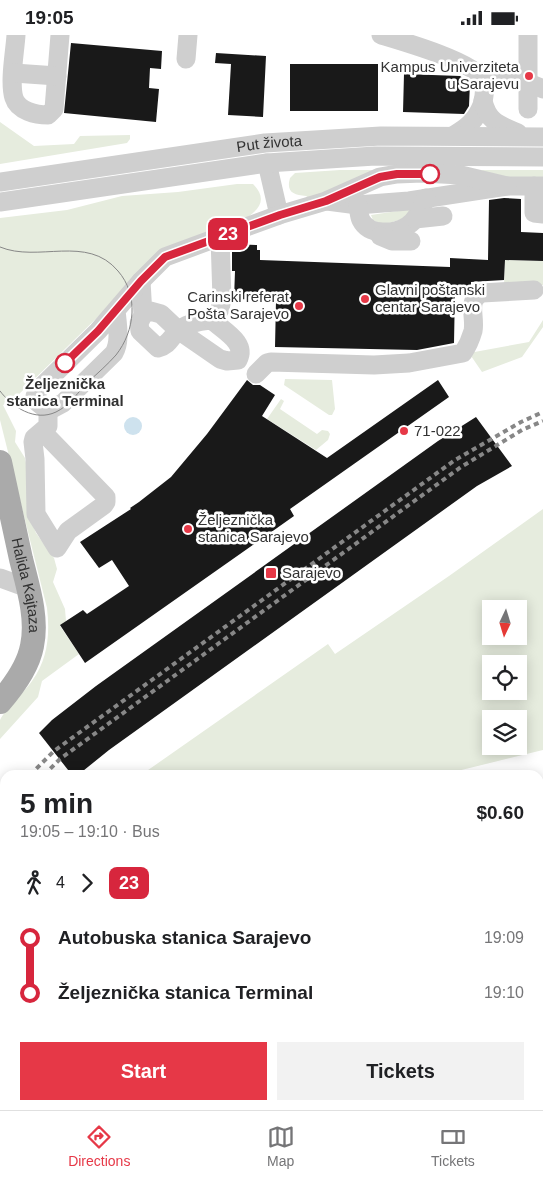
<!DOCTYPE html>
<meta charset="utf-8">
<style>
body{margin:0;font-family:Helvetica,sans-serif;background:#f2f2f2;color:#202124;height:100vh;display:flex;flex-direction:column;font-size:19px;white-space:nowrap}
*{box-sizing:border-box;margin:0}
p{font-size:16px;color:#757577}
.icon{flex:none;width:28px;height:28px;fill:none;stroke:currentColor;stroke-width:2;stroke-linecap:round;stroke-linejoin:round}
.map{position:relative;flex:1;overflow:hidden}
.panel{position:absolute;left:0px;top:735px;width:544px;height:340px;display:flex;flex-direction:column;background:#fff;border-radius:15px 15px 0 0;box-shadow:0 2px 12px #0003}
.panel>*{flex:none}
.badge{padding:0 10px;border-radius:8px;font-size:18px;line-height:32px}
.needle{width:32px;rotate:184deg}
.buttons{position:absolute;left:482px;top:565px;display:grid;gap:10px}
.buttons a{display:grid;place-items:center;width:45px;height:45px;border-radius:0px;background:#fff;box-shadow:0 2px 12px #0003;font-size:25px}
.map>.badge{position:absolute;translate:-50% -50%;box-shadow:0 0 0 2px #fff}
.legs{display:flex;align-items:center;gap:8px;height:55px;padding:0 20px;font-size:16px}
.legs p{margin-inline-start:auto}
.summary{display:flex;align-items:center;justify-content:space-between;height:85px;padding:0 20px}
h1{font-size:28px;font-weight:700;line-height:38px}
.primary-button{display:flex;gap:10px;margin-top:auto;padding:10px 20px}
.primary-button a{flex:1;height:58px;border-radius:0px;background:#e63847;color:#fff;font-size:20px;font-weight:700;line-height:58px;text-align:center}
.primary-button a+a{background:#f2f2f2;color:#202124}
ul{padding:0 20px;list-style:none}
li{display:flex;align-items:center;gap:18px;height:55px;font-size:19px}
li i{display:grid;place-items:center;width:8px;height:100%;margin:0 6px;background:currentColor}
li i::after{content:'';width:12px;height:12px;margin:-6px;border:4px solid;border-radius:50%;background:#fff}
li p{margin-inline-start:auto}
li:first-child i{background:linear-gradient(#0000 50%,currentColor 0)}
li:last-child i{background:linear-gradient(currentColor 50%,#0000 0)}
.status{display:flex;justify-content:space-between;align-items:center;height:35px;padding:0 25px;background:#fff;direction:ltr}
.status svg{height:14px;fill:currentColor}
.tabs{display:flex;justify-content:space-around;align-items:center;height:70px;border-top:1px solid #e0e0e0;background:#fff;font-size:14px;color:#757577}
.tabs a{display:grid;justify-items:center;gap:2px}
.tabs .selected{color:#e63847}
.map>svg:first-child{display:block}
</style>
<div class="status"><b>19:05</b><svg viewBox="0 0 49 12"><path d="M0 12V9h3v3zM5 12V6h3v6zM10 12V3h3v9zM15 12V0h3v12zM26 1h20v11H26zM47 4h2v5h-2z"/></svg></div>
<div class="map">
<svg width="543" height="1075" viewBox="0 0 543 1075">
<rect width="100%" height="100%" fill="#fff"/>
<path fill="#e6ecde" fill-rule="evenodd" d="M0 87 34 111 74 109 80 101 130 100V104L127 108 0 129Z
M340 135H385L310 164 306 161C293 160 286 157 290 143L295 138Z
M481 135H543V143C523 143 499 145 481 135Z
M237 149H253C266 162 262 172 248 182L163 218 14 364 3 370 16 396 15 407 25 423 28 438 27 476 36 498 54 523 57 534 53 547 65 574 66 586 60 591 79 619 42 646 38 662 0 704C0 699 0 690 0 685 5 675 25 656 32 646 48 624 50 599 47 573L0 385V183L67 175 122 161 178 157Z
M411 174 408 182 383 190 373 185 371 180Z
M505 225 543 226V250L504 249Z
M543 285V292L522 322 482 337 469 318 529 307Z
M285 344 332 345 335 374 332 380H329L284 350Z
M281 364 284 366 280 374 317 399 322 395 328 396 330 399 328 405 316 415 267 384Z
M543 474V715L441 740H141L328 609 335 619 449 541ZM491 574H519V601H491ZM491 629H519V656H491ZM491 684H519V711H491Z
M539 959 543 964V1075H246L248 1070H539Z"/>
<path fill="#cee2ee" d="M124 391a9 9 0 1 1 18 0a9 9 0 1 1-18 0Z"/>
<path fill="#191919" d="M71 8 162 16 161 34 150 33 149 53 159 54 156 87 64 78Z
M216 18 266 21 263 82 228 80 231 29 215 28Z
M290 29H378V76H290Z
M404 39 460 41 470 48 469 71 464 79 403 77Z
M504 163 521 164V197L543 198V226L505 225 504 245 471 247V251L467 255H455L454 308 417 315 275 312 276 265 234 264 235 236H232V209L257 210V215H260V225L450 232V223L488 225 489 165Z
M247 345 253 350H260L275 360 262 381 327 423 438 345 449 362 290 474 294 481 85 628 60 590 83 575 87 579 129 551 112 525 99 533 80 507 131 474 130 473 139 467 171 442 207 399Z
M476 382 512 431 477 451 109 715 78 740H72L39 698 52 685 96 651 438 406Z"/>
<g fill="none" stroke-linecap="round" stroke-linejoin="round">
<g stroke="#cfcfcf" stroke-width="19">
<path d="M16 0C15 17 9 47 14 63 18 76 36 80 48 80L54 74 60 0"/>
<path d="M381 0C401 6 474 27 482 44 486 51 484 63 482 70 476 85 467 93 454 100"/>
<path d="M186 24 188 0"/>
<path d="M14 38 57 41"/>
<path d="M483 44C504 40 524 45 543 54"/>
<path d="M483 66C488 87 499 90 518 98"/>
<path d="M528 74V0"/>
<path d="M267 128 279 180"/>
<path id="s1" d="M0 147 265 108 381 101 543 102"/>
<path d="M534 151V178L543 179"/>
<path d="M327 166 358 170 370 169 409 166 507 151H543"/>
<path d="M0 167 267 128 375 121 543 122"/>
<path d="M358 170C359 175 359 181 361 185 369 201 394 199 407 191 417 185 422 173 426 163"/>
<path d="M415 184 443 181"/>
<path d="M380 201 392 206H411"/>
<path d="M141 246 143 280 139 288 140 296 158 313C170 310 171 301 179 295 186 289 201 286 210 285L213 286C225 297 247 308 238 325L227 326 220 324 178 295 161 279 150 276 143 280"/>
<path d="M116 275C117 288 121 306 114 318L63 368 48 376 37 367 35 361 40 353 98 296 141 246 165 222 279 180 326 166 380 142 397 139 422 138 461 140 507 151"/>
<path d="M213 286 220 274 222 264 220 202"/>
<path d="M256 339 267 328 271 327 374 330 409 328 463 318C467 312 471 303 473 296 476 283 466 264 482 258L534 255"/>
<path d="M42 396 106 462V467L104 470 68 496 57 513 36 479 35 424 33 407 34 403 48 391V376"/>
<path d="M0 543 28 553"/>
<path d="M539 818 543 819"/>
<path d="M539 849 543 854"/>
<path d="M0 1015 5 1008"/>
<path d="M117 1070 123 1075"/>
<path d="M57 1075 60 1070"/>
<path d="M99 1075 105 1070"/>
<path d="M149 1075 154 1070"/>
</g>
<path stroke="#aaa" stroke-width="24" id="s2" d="M0 427C7 460 14 492 21 524 28 552 38 583 32 611 28 632 14 651 0 667"/>
<path stroke="#878787" stroke-width="1" d="M0 212C38 228 87 199 118 236 139 260 135 296 116 320 108 329 98 338 89 346 79 356 69 371 56 377 35 387 12 372 0 356"/>
<path stroke="#878787" stroke-width="4" stroke-dasharray="5 4" stroke-linecap="butt" d="M30 740 54 716 455 425 521 387 543 377
M44 740 60 724 461 432 522 395 543 386
M0 769 5 764
M0 785 5 780"/>
</g>
<g fill="none" stroke-linecap="round" stroke-linejoin="round">
<g stroke="#fff" stroke-width="11">
<path id="line-1" d="M65 328 98 296 141 246 165 222 280 180 326 166 380 142 397 139H430"/>
</g>
<use href="#line-1" stroke="#d7263d" stroke-width="8"/>
</g>
<g fill="#e63847" stroke="#fff" stroke-width="2">
<circle cx="529" cy="41" r="5"/>
<circle cx="365" cy="264" r="5"/>
<circle cx="299" cy="271" r="5"/>
<circle cx="404" cy="396" r="5"/>
<circle cx="188" cy="494" r="5"/>
<rect x="265" y="532" width="12" height="12" rx="2.5"/>
</g>
<g fill="#fff" stroke="#d7263d" stroke-width="2.5">
<circle cx="430" cy="139" r="9"/>
<circle cx="65" cy="328" r="9"/>
</g>
<g text-anchor="middle" stroke-width="5" stroke-linejoin="round" paint-order="stroke">
<g font-size="15" fill="#323232" stroke="#fff" text-anchor="start">
<text x="519" y="37" text-anchor="end">Kampus Univerziteta<tspan x="519" dy="17">u Sarajevu</tspan></text>
<text x="375" y="260">Glavni poštanski<tspan x="375" dy="17">centar Sarajevo</tspan></text>
<text x="289" y="267" text-anchor="end">Carinski referat<tspan x="289" dy="17">Pošta Sarajevo</tspan></text>
<text x="414" y="401">71-022</text>
<text x="198" y="490">Željeznička<tspan x="198" dy="17">stanica Sarajevo</tspan></text>
<text x="282" y="543">Sarajevo</text>
</g>
<g font-size="15" fill="#323232" stroke="#fff">
<text dy="5" stroke="none"><textPath href="#s1" startOffset="272">Put života</textPath></text>
<text dy="5" stroke="none"><textPath href="#s2" startOffset="126">Halida Kajtaza</textPath></text>
</g>
<g font-size="15" font-weight="bold" fill="#323232" stroke="#fff">
<text x="65" y="354">Željeznička<tspan x="65" dy="17">stanica Terminal</tspan></text>
</g>
</g>
</svg>
<div class="buttons">
<a><svg class="needle" viewBox="-14 -14 28 28"><path d="M0-13l5 13h-10z" fill="#e53935"/><path d="M0 13l5-13h-10z" fill="#757577"/></svg></a>
<a><svg class="icon" aria-label="locate" viewBox="0 0 24 24"><circle cx="12" cy="12" r="6"/><path d="M12 2v4M12 18v4M2 12h4M18 12h4"/></svg></a>
<a><svg class="icon" aria-label="layers" viewBox="0 0 24 24"><path d="M12 4l9 5-9 5-9-5zM3 14l9 5 9-5"/></svg></a>
</div>
<b class="badge" style="left:228px;top:199px;background:#d7263d;color:#fff">23</b>
<section class="panel">
<div class="summary"><div><h1>5 min</h1><p>19:05 – 19:10 · Bus</p></div><b>$0.60</b></div>
<div class="legs"><svg class="icon" aria-label="walk" viewBox="0 0 24 24"><circle cx="13" cy="4" r="2"/><path d="M13 8l-2 6 4 7M11 14l-3 7M7 12l3-4h3l4 4"/></svg>4<svg class="icon" aria-label="forward" viewBox="0 0 24 24"><path d="M9 5l7 7-7 7"/></svg><b class="badge" style="background:#d7263d;color:#fff">23</b></div>
<ul>
<li><i style="color:#d7263d"></i><b>Autobuska stanica Sarajevo</b><p>19:09</p></li>
<li><i style="color:#d7263d"></i><b>Željeznička stanica Terminal</b><p>19:10</p></li>
</ul>
<div class="primary-button"><a>Start</a><a>Tickets</a></div>
</section>
</div>
<nav class="tabs">
<a class="selected"><svg class="icon" aria-label="directions" viewBox="0 0 24 24"><path d="M12 3l9 9-9 9-9-9zM9 14v-3h6M13 9l2 2-2 2"/></svg>Directions</a>
<a><svg class="icon" aria-label="map" viewBox="0 0 24 24"><path d="M3 6l6-2 6 2 6-2v14l-6 2-6-2-6 2zM9 4v14M15 6v14"/></svg>Map</a>
<a><svg class="icon" aria-label="tickets" viewBox="0 0 24 24"><path d="M3 7h18v10H3zM15 7v10"/></svg>Tickets</a>
</nav>
